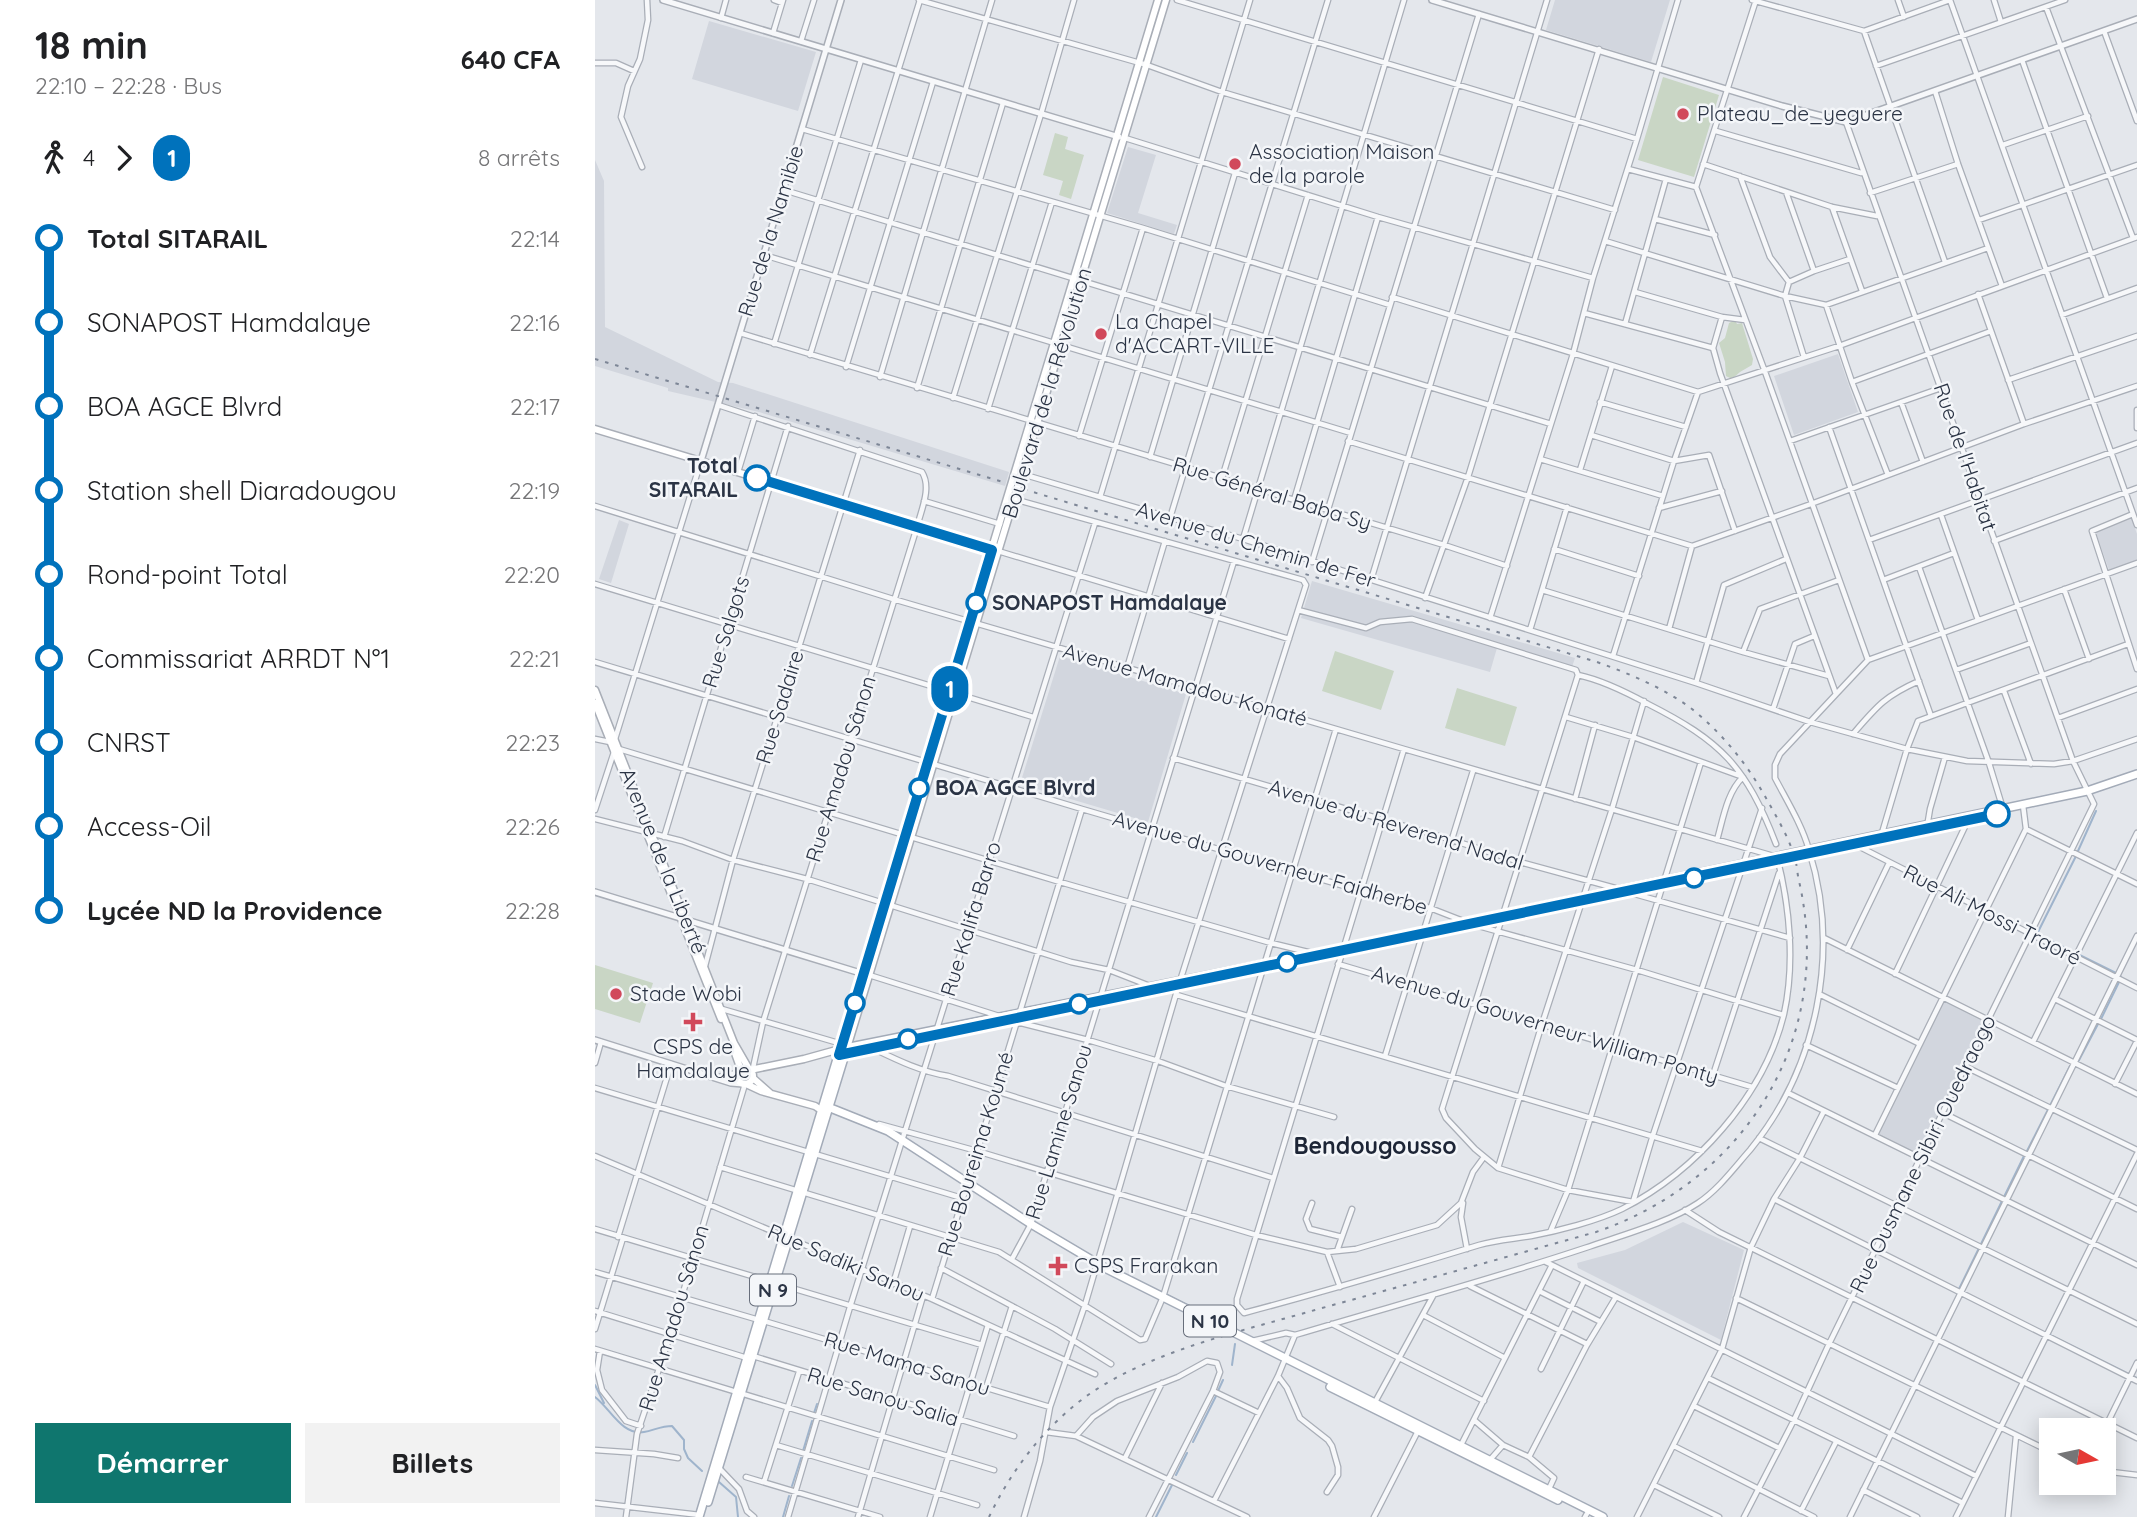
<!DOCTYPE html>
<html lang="fr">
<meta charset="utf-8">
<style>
body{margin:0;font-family:Quicksand,sans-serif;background:#f2f2f2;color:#202124;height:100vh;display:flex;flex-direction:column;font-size:26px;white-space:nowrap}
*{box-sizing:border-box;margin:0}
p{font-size:23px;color:#757577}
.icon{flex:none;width:38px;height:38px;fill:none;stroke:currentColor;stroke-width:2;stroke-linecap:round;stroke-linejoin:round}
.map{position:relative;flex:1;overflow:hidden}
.sheet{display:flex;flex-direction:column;background:#fff;width:595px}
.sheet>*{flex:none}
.badge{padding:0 14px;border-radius:23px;font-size:24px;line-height:46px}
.needle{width:46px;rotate:99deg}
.tools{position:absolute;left:1444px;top:1418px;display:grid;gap:14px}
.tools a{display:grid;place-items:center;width:77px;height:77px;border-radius:0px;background:#fff;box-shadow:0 4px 18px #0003;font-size:35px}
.map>.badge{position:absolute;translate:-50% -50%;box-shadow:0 0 0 4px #fff}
.legs{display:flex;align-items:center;gap:10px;height:77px;padding:0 35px;font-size:23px}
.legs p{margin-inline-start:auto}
.summary{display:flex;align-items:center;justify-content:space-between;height:119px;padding:0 35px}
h1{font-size:38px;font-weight:800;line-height:52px}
.button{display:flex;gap:14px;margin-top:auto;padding:14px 35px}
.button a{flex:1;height:80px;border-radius:0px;background:#0f766e;color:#fff;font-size:28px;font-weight:800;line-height:80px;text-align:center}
.button a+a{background:#f2f2f2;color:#202124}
ul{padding:0 35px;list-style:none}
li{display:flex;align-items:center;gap:24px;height:84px;font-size:26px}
li i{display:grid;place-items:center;width:10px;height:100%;margin:0 9px;background:currentColor}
li i::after{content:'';width:18px;height:18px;margin:-9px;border:5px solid;border-radius:50%;background:#fff}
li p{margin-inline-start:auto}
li:first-child i{background:linear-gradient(#0000 50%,currentColor 0)}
li:last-child i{background:linear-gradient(currentColor 50%,#0000 0)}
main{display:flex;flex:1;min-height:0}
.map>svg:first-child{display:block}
</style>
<main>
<section class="sheet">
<div class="summary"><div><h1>18 min</h1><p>22:10 – 22:28 · Bus</p></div><b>640 CFA</b></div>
<div class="legs"><svg class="icon" aria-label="walk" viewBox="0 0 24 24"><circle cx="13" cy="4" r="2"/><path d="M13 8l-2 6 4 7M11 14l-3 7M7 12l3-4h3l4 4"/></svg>4<svg class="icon" aria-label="forward" viewBox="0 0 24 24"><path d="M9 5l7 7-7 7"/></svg><b class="badge" style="background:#0072bc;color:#fff">1</b><p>8 arrêts</p></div>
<ul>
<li><i style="color:#0072bc"></i><b>Total SITARAIL</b><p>22:14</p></li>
<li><i style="color:#0072bc"></i><span>SONAPOST Hamdalaye</span><p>22:16</p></li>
<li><i style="color:#0072bc"></i><span>BOA AGCE Blvrd</span><p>22:17</p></li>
<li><i style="color:#0072bc"></i><span>Station shell Diaradougou</span><p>22:19</p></li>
<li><i style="color:#0072bc"></i><span>Rond-point Total</span><p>22:20</p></li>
<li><i style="color:#0072bc"></i><span>Commissariat ARRDT N°1</span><p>22:21</p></li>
<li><i style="color:#0072bc"></i><span>CNRST</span><p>22:23</p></li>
<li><i style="color:#0072bc"></i><span>Access-Oil</span><p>22:26</p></li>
<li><i style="color:#0072bc"></i><b>Lycée ND la Providence</b><p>22:28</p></li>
</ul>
<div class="button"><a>Démarrer</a><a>Billets</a></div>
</section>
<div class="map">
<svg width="1542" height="1517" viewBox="0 0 1542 1517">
<rect width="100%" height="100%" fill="#e4e7ec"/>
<path fill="#d2d6de" d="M960 0H1075L1056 62 951 30Z
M114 21 221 52 203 111 97 79Z
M533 147 561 155 543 213 582 225 579 234 512 213Z
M0 160 9 181 10 327 123 382 138 383 414 472 410 486 164 412 73 391V388L0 366Z
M1243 354 1263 412 1199 435 1179 376Z
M1536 517 1542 534V560L1514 570 1500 530Z
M24 520 34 524 16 583 4 579Z
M717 581 980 658 976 670 902 648 895 672 706 618Z
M465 656 591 694 553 822 425 784Z
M1347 998 1393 1021 1326 1159 1280 1135Z
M1088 1222 1149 1250 1126 1340 983 1268 982 1263 1030 1250Z"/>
<path fill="#c9d6c5" d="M1068 77 1124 95 1099 177 1043 160Z
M460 133 473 137 470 149 489 155 476 199 464 195 468 181 448 175Z
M1140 320 1142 324 1147 323 1158 359 1157 365 1145 372 1137 379 1131 376 1130 362 1124 343 1130 338 1134 323Z
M740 651 799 671 786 710 727 691Z
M862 688 922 707 910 746 850 728Z
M0 965 58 983 45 1023 0 1009Z"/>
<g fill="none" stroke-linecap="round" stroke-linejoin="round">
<path stroke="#9fb4cc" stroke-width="2" d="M1483 851 1501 811
M1481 856 1442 934 1525 975 1526 978 1506 1019
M1483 1062 1503 1024
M1432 1151 1475 1066
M1364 1289 1429 1156
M572 1295 642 1330
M1455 1335 1542 1378
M637 1365 640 1344
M0 1385 9 1403
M623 1391 628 1380
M0 1397C15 1408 27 1436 49 1432 59 1430 67 1426 77 1426L89 1440V1449L93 1458 107 1471
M219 1413 222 1404
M598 1442 621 1396
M208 1451 217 1421
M581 1475 592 1453
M124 1482 141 1497 143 1517
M197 1486 206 1458
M188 1517 194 1496
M561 1517 577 1485"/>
<g stroke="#a9aeb7" stroke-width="7">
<path id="minor" d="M179 0 187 3
M324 0 552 65 627 92 1020 210
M582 0 1042 139
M1157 0 1269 31 1355 0 1542 525
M1161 0 1101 187 1169 369 1273 660
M1303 0 1309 17
M1399 0 1406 22
M1451 7 1538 238
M126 18 131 0
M1269 31 1350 262
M1509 31 1542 121
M178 33 188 0
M206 41 219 0
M1427 60 1512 298
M0 63H21L39 71
M1281 66 1470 0
M1340 91 1363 164 1407 286
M207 129 548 228 795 305
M1121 131 1266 173
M530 138 783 217 998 278
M1408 145 1493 116
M1108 164 1237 207 1282 216
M47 167 26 117 33 86 45 59 53 20 52 0
M1033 169 1101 187
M1145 176 1175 257 1194 282 1190 296 1209 357
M189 190 956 424
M1191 192 1219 271
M1275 193 1363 164
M1237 207 1267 291
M1060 219 1120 235
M1384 220 1542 165
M1010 241 1190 296 1231 305 1393 248
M169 255 756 433
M1194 282 1219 271 1255 259
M1040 292 1127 317 1150 320
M1383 294 1429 424
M797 297 1103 392 1244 346 1542 237
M1231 305 1257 382 1293 475
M989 313 1118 348
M1467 315 1542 288
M1127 317 1118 348 1125 373 1241 694
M1030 324 1071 179
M145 333 849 545 912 566
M179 344 266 60
M215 355 325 0
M251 367 338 82
M285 377 397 0
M1413 380 1542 336
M1257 382 1396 331
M322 388 408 103
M358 398 446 114 479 0
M1005 402 1091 427
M1306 402 1328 462
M123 405 327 472C337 488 326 510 322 527L168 1022 158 1068
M393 409 457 202
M1542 410V428
M1234 427 1336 716
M996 435 1079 461 1114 455 1140 531
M484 436 548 228
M753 441 1097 546 1216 504 1429 424 1542 386
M1195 441 1346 388
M555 457 640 173
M945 459 1068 496
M985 470 1017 366
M143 472 160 416
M427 474 648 539 1101 683 1215 722 1312 749 1372 761 1459 764 1478 761 1542 739
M627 478 713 195
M505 497 655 0
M419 499 708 580 711 585 584 984 490 1305 455 1407 445 1461 429 1517
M699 500 783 217
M329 501 405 524
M0 506 298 599 809 749 1182 857C1195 907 1200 964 1189 1014 1169 1096 1100 1172 1027 1209 1002 1221 963 1231 936 1236 918 1239 901 1240 884 1245 806 1269 728 1292 649 1313L642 1305V1299L809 749
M1064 508 1127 491
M1538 514 1497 531 1542 669
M1346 515 1383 620
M575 518 733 0
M648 539 809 0
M1274 540 1542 443
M1399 541 1542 488
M959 549 1044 576
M403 551 694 639
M717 562 884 14
M1324 567 1394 763 1408 809
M776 580 952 0
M1288 580 1359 553
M0 584 438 717
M1469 589 1494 659
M947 590 1148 652 1234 676
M830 598 873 477 1004 49
M703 610 771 628 785 622 817 619 981 670 983 675
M895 618 978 354 998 278 1042 139 1083 0
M1074 629 1097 546
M935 630 972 507
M1148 652 1165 609 1244 580
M1018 656 1079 461 1103 392
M0 662 487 809 766 891 835 908 876 924 1042 970 1188 1015
M532 668 570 541
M1361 670 1436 643
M1101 683 1129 585 1191 559
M1409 691 1436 764
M1178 709 1200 644 1219 636
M971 717 1038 737 1148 777C1132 792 1128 819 1122 840
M1463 718 1542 689
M1258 734C1282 706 1290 696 1324 681
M0 739 15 742 20 739 106 461
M578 758 857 840 925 862 1020 888
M980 799 1000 725
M1167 808 1058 1135 1038 1202 973 1190 903 1168 880 1149 851 1118 847 1109 983 675C1007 680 1031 692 1053 704 1126 741 1151 766 1181 844
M0 810 19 752 24 749 465 882 676 943 717 953
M0 819 87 841 138 860 212 879 476 962 514 970 555 986
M1332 827 1335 809 1350 757
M1431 829 1542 884
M1287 833 1312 749 1323 721 1533 644
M69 837 193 426
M1259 844 1542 988
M1029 891 1195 938
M1229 938 1542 1094
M1252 950 1294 863
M743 964 1157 1087
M110 966 138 860 265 450
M1300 974 1375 816
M274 975 404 1016
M1224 994 1325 1044
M582 995 1107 1151
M1460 999 1542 1040
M127 1009 247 1044
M422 1022 493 1040 563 1061 631 1086 739 1117
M1438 1042 1542 833
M272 1043 275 1047C300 1059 326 1072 353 1076L678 1178
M1211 1045 1303 1088
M790 1056 878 771
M0 1063 6 1042
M1371 1067 1542 1150
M1118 1075 1184 873
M1520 1084 1542 1041
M0 1088 367 1198
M1193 1093 1542 1265
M1348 1113 1542 1209
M284 1124 382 1151 661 1235 732 1252 761 1249 842 1225 866 1203 878 1172 889 1157
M1280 1135 1431 829 1428 805
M1164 1138 1542 1324
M0 1156 337 1299 500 1374
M125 1167 404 1252 545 1340 550 1339 568 1297 741 729
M903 1168 947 1024 1017 809 1049 701
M1179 1199 1542 1381
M717 1203 711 1219 715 1229 747 1237
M868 1203 866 1217 872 1249
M1090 1210 1124 1232 1542 1438
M0 1229 387 1345
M956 1230 973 1190 1106 762
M23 1237 76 1064
M742 1251 757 1209
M732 1252 745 1287
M417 1259 436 1224 639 561
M951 1262 1381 1476
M346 1268 460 1329 516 1364
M0 1272 164 1320
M298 1284 315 1226
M875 1286 992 1344
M944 1291 1006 1322
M1141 1298 1456 1452
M337 1299 487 809
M0 1311 152 1358
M828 1315 910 1358
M169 1321 455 1407
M737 1324 889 1401
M0 1329 28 1238
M657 1341 691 1333 700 1335C797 1306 894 1280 990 1248 1024 1236 1073 1223 1103 1203 1123 1190 1139 1168 1155 1150 1222 1068 1246 952 1214 850 1207 825 1192 801 1180 778V765L1185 754 1273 660 1542 563
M0 1349 399 1470
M5 1351 2 1370 7 1390 31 1421 46 1426
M158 1356 419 1436
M946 1369 989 1281
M683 1376 692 1388 705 1418 733 1440 737 1446 743 1467V1475L732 1492
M1113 1378 1368 1503
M391 1388 417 1306
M618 1391 664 1413
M779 1404 838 1296
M1099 1406 1184 1448
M879 1420 908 1445 934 1457
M451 1432 481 1436 652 1517
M1508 1432 1542 1363
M481 1436 498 1417 522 1401 583 1377 612 1361 622 1363 625 1372 618 1391 554 1517
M181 1445 382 1505
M1079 1446 1219 1517
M865 1447 957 1265
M0 1450 59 1454 83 1458
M530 1458 567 1383
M894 1461 908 1445
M125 1469 144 1489 152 1511 159 1517
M1508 1471 1542 1475
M151 1477 285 1517
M169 1482 204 1372
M1059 1485 1124 1517
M1268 1490 1322 1517
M953 1491 959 1478 934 1457 992 1345 1021 1297
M619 1501 683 1376 700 1335
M0 1503 105 1515
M1206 1511 1241 1442
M31 1517 42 1434 76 1333 150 1084
M193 1517 255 1307 500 523
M263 1517 328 1296
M335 1517 393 1325
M779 1517 823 1431
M990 1517 994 1510
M1042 1517 1127 1349 1156 1247 1179 1199 1205 1158 1229 1111
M1149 1517 1199 1420 1234 1344 1499 804 1478 761 1251 122
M1255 1517 1542 936
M1361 1517 1542 1154
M1413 1517 1421 1436"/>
</g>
<g stroke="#a9aeb7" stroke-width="8">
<path id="tertiary" d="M68 0 524 137
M837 0 1187 106 1251 122 1542 19
M106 461 246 0
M0 892 272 975
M0 1040 136 1083 148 1084
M122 1078 143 1073"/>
</g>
<g stroke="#a9aeb7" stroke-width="9">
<path id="secondary" d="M0 429 400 550
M0 690 139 1043 154 1069
M0 703 126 1019
M137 1045 146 1070
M252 1048 571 0
M142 1076a8 8 0 1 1 16 0a8 8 0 1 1-16 0Z
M155 1070 209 1059 245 1049 563 0
M158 1078 175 1093
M151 1084 166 1091 220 1106 226 1110"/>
</g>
<g stroke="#a3abb8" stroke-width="10">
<path id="primary" d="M1246 847 1341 827
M228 1105 293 1131 436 1224 512 1269 1008 1517
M735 1387 963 1500
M113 1502 252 1048
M104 1517 245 1049 748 948 1492 791 1542 774"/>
</g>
<use href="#minor" stroke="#f7f8fa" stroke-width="4.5"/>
<use href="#tertiary" stroke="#f7f8fa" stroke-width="5"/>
<use href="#secondary" stroke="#fff" stroke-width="6"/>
<use href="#primary" stroke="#fff" stroke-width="7"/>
<path stroke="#7d8696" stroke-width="2" stroke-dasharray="3.5 7" stroke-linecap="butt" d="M0 359 411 483
M394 1517C417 1469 450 1426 493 1395 556 1351 647 1331 720 1310 814 1284 908 1258 1001 1232 1150 1181 1240 1038 1204 881 1202 873 1202 863 1199 855 1193 836 1181 816 1171 798 1152 764 1128 734 1097 709 1069 688 1035 674 1002 662L428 489"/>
</g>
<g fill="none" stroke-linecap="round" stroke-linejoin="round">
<g stroke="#fff" stroke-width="16">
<path id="line-1" d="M162 478 397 550 244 1055 1402 814"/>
</g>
<use href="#line-1" stroke="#0072bc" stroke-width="10"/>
</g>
<g fill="#d1495b" stroke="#f4f6f9" stroke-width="2.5">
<circle cx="1088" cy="114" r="7"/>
<circle cx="640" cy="164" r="7"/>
<circle cx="506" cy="334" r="7"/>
<circle cx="21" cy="994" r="7"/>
<path d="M94.5 1011.5h7v7h7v7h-7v7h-7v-7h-7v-7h7z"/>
<path d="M459.5 1255.5h7v7h7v7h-7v7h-7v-7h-7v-7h7z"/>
</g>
<g fill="#fff" stroke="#0072bc" stroke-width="3.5">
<circle cx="162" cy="478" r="12"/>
<circle cx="381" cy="603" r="9"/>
<circle cx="324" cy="788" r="9"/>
<circle cx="1402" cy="814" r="12"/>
<circle cx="1099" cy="878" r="9"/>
<circle cx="692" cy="962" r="9"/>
<circle cx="260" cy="1003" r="9"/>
<circle cx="484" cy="1004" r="9"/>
<circle cx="313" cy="1039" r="9"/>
</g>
<g text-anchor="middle" stroke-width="5" stroke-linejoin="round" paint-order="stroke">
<g fill="#f4f6f9" stroke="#676e7b" stroke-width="2">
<rect x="155" y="1274.5" width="46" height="31" rx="5"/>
<rect x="589" y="1305.5" width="52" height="31" rx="5"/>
</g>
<g font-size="19" font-weight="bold" fill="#2b3445">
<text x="178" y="1297">N 9</text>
<text x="615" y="1328">N 10</text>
</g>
<g font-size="21" fill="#2b3445" stroke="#f4f6f9" text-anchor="start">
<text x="1102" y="121">Plateau_de_yeguere</text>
<text x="654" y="159">Association Maison<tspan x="654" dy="24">de la parole</tspan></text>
<text x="520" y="329">La Chapel<tspan x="520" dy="24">d'ACCART-VILLE</tspan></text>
<text x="35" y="1001">Stade Wobi</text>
<text x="98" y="1054" text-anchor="middle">CSPS de<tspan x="98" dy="24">Hamdalaye</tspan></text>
<text x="479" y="1273">CSPS Frarakan</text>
</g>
<g font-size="21" fill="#2b3445" stroke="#f4f6f9">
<text transform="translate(176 231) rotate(-73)" y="7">Rue de la Namibie</text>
<text transform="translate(452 393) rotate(-73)" y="7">Boulevard de la Révolution</text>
<text transform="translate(1370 457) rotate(71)" y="7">Rue de l'Habitat</text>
<text transform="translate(677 494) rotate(17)" y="7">Rue Général Baba Sy</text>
<text transform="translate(661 545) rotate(17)" y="7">Avenue du Chemin de Fer</text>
<text transform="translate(131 632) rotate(-73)" y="7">Rue Salgots</text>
<text transform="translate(590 685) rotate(16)" y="7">Avenue Mamadou Konaté</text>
<text transform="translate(185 707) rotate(-73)" y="7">Rue Sadaire</text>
<text transform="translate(246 769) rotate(-73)" y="7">Rue Amadou Sânon</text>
<text transform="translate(801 825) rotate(17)" y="7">Avenue du Reverend Nadal</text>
<text transform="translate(68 861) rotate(68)" y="7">Avenue de la Liberté</text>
<text transform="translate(675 863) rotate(16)" y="7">Avenue du Gouverneur Faidherbe</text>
<text transform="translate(1397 915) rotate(27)" y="7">Rue Ali Mossi Traoré</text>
<text transform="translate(376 919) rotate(-73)" y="7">Rue Kalifa Barro</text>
<text transform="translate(950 1025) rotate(17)" y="7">Avenue du Gouverneur William Ponty</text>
<text transform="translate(464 1132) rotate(-73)" y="7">Rue Lamine Sanou</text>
<text transform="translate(381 1154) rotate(-73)" y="7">Rue Boureima Koumé</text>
<text transform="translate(1328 1154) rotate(-64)" y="7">Rue Ousmane Sibiri Ouedraogo</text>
<text transform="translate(251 1263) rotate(23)" y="7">Rue Sadiki Sanou</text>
<text transform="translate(79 1318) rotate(-73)" y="7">Rue Amadou Sânon</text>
<text transform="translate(312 1364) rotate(17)" y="7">Rue Mama Sanou</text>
<text transform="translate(288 1397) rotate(17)" y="7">Rue Sanou Salia</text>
</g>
<g font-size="21" font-weight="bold" fill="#2b3445" stroke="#f4f6f9" text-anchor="start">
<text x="143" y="473" text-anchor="end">Total<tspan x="143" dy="24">SITARAIL</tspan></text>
<text x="397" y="610">SONAPOST Hamdalaye</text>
<text x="340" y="795">BOA AGCE Blvrd</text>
</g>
<g font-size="23" font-weight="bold" fill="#1d2536" stroke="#f4f6f9">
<text x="780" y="1154">Bendougousso</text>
</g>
</g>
</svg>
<div class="tools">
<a><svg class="needle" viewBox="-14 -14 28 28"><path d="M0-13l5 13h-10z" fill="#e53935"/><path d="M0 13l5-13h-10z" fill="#757577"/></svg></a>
</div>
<b class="badge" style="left:355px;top:689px;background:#0072bc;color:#fff">1</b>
</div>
</main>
